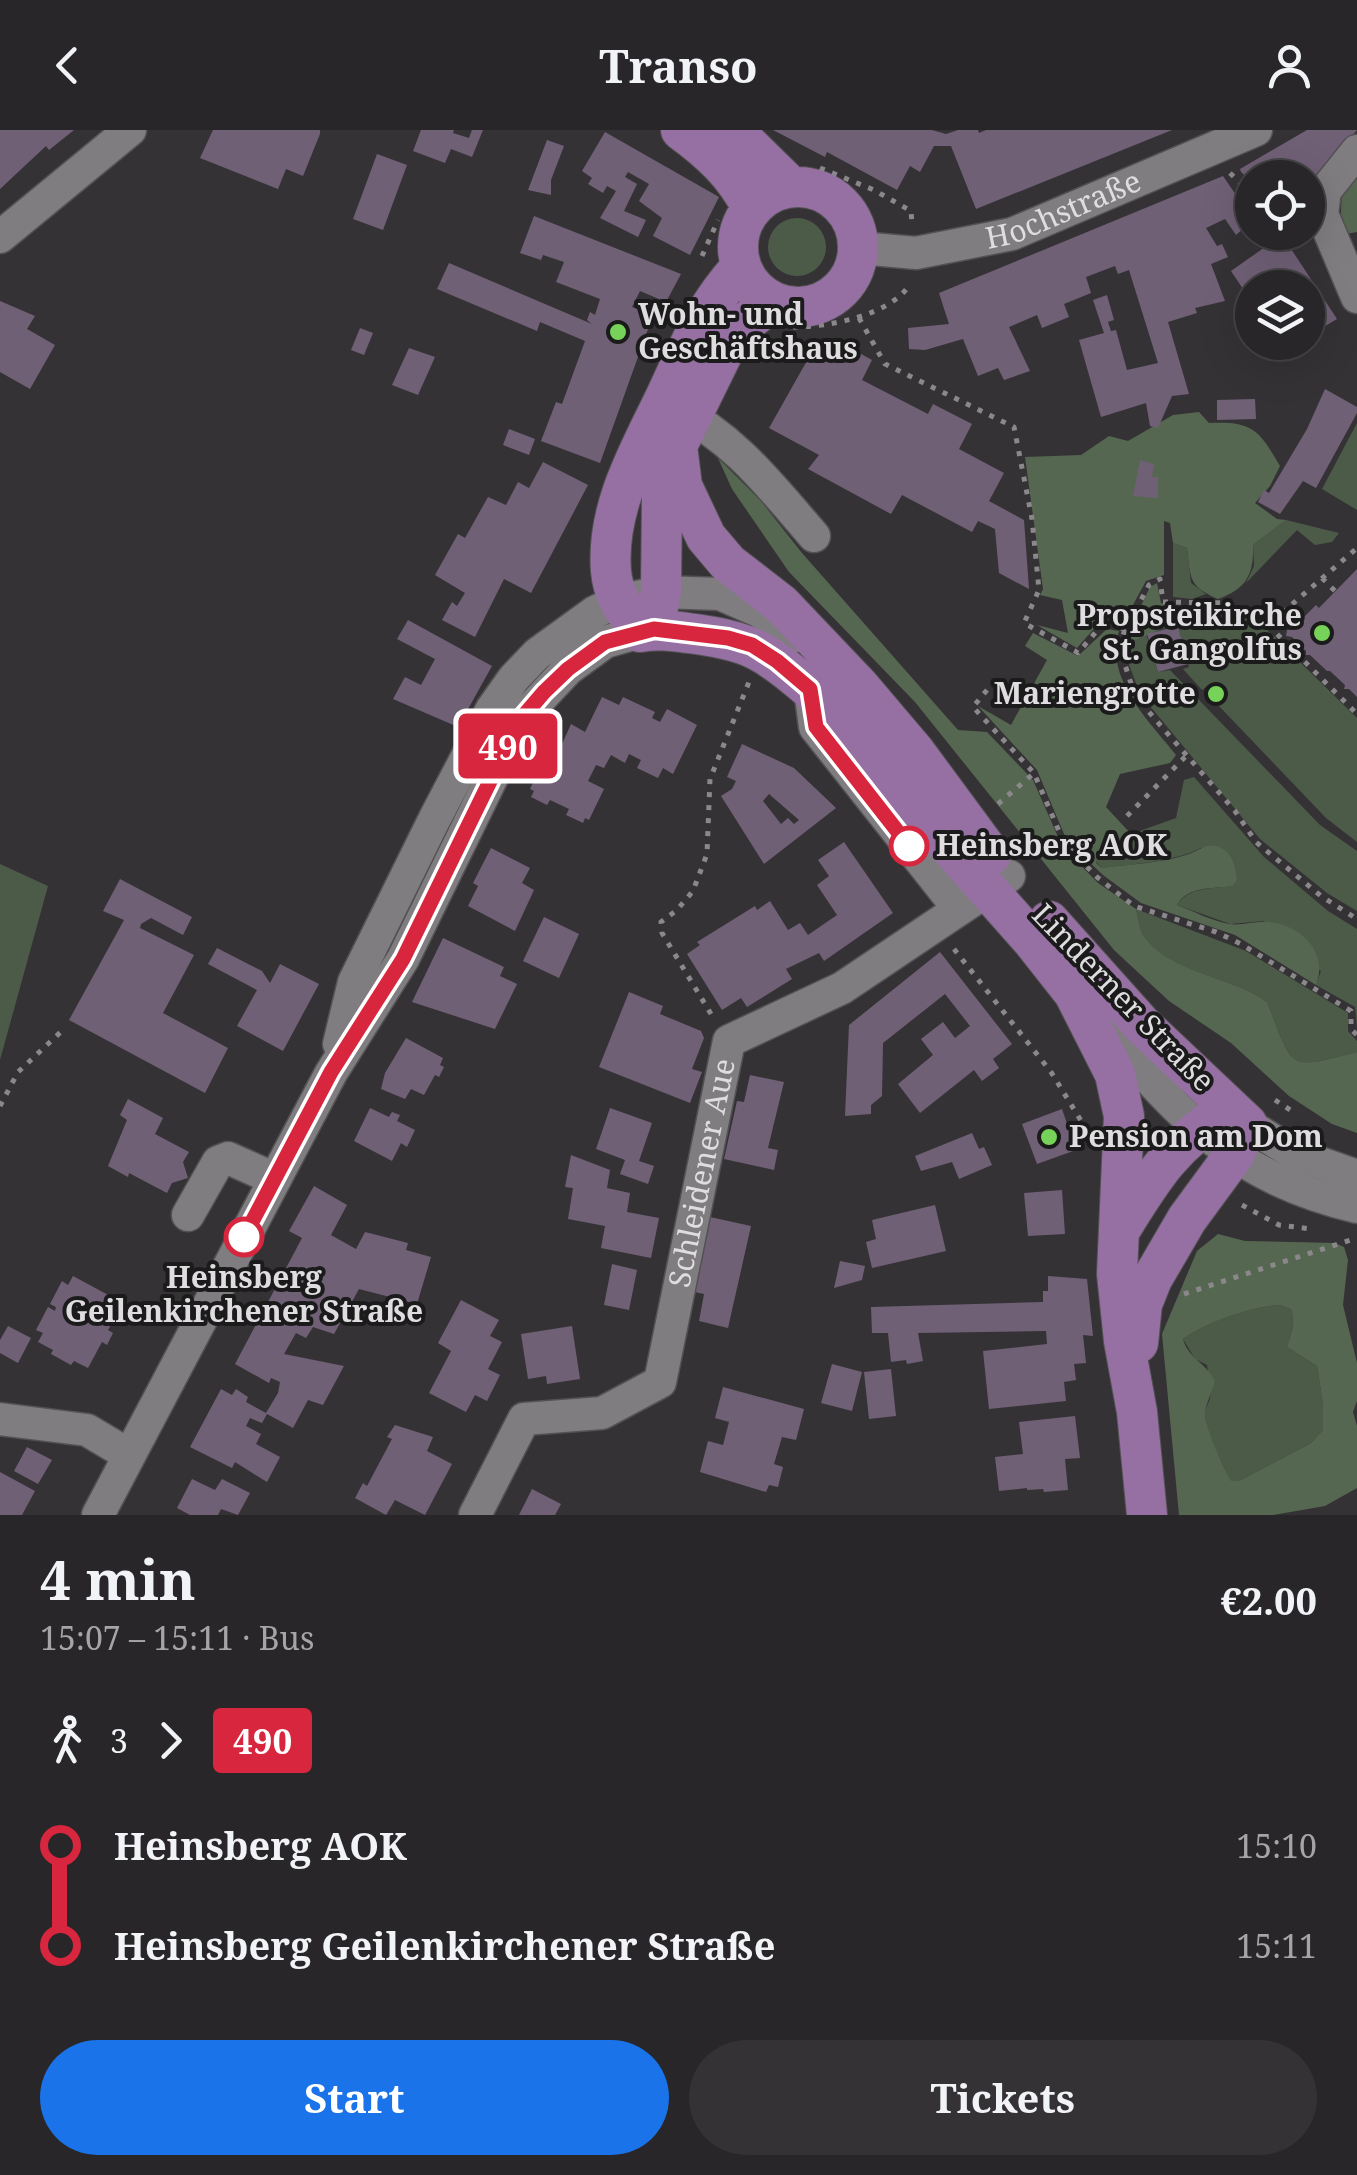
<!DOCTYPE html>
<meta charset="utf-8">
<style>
body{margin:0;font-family:"Noto Serif",serif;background:#343234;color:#f1f3f6;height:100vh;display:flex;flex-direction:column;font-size:38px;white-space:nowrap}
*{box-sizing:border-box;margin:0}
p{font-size:32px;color:#a5a5a8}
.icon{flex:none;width:55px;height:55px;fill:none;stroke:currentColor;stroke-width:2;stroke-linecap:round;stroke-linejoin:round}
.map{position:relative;height:1385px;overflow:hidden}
.panel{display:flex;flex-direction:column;background:#282628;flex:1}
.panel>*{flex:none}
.badge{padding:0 20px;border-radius:8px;font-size:35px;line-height:65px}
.buttons{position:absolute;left:1235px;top:30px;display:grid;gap:20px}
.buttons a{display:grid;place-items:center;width:90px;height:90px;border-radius:50%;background:#282628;box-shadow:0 10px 40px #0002,0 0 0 2px #444345;font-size:50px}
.map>.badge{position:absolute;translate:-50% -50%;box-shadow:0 0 0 5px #fff}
.legs{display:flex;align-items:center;gap:15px;height:110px;padding:0 40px;font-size:32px}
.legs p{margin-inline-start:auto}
.summary{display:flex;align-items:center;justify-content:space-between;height:170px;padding:0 40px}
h1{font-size:55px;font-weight:700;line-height:75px}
.primary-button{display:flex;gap:20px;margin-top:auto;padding:20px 40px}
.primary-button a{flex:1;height:115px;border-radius:60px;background:#1a73e8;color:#fff;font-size:40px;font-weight:700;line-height:115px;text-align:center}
.primary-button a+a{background:#343234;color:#f1f3f6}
ul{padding:0 40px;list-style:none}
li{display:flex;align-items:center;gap:35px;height:100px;font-size:38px}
li i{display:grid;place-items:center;width:15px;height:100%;margin:0 12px;background:currentColor}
li i::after{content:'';width:25px;height:25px;margin:-12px;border:8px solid;border-radius:50%;background:#282628}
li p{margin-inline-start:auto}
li:first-child i{background:linear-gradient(#0000 50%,currentColor 0)}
li:last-child i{background:linear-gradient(currentColor 50%,#0000 0)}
header{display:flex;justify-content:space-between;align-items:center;height:130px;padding:0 40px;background:#282628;font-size:45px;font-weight:700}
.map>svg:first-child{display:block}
</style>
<header><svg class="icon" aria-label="back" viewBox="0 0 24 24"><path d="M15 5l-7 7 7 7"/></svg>Transo<svg class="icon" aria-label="person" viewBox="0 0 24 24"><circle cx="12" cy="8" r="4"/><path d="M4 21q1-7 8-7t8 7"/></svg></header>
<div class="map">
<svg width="1357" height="1385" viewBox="0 0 1357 1385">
<rect width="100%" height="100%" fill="#353236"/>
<path fill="#4c5b48" d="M768 117a29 29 0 1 1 58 0a29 29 0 1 1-58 0Z
M1357 293V380L1322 359Z
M1286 390 1339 403 1332 412 1315 415 1297 400 1246 453 1254 436 1253 415Z
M1173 413 1187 418 1191 453 1206 464 1192 469 1173 467Z
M1229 479 1264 497 1357 588V712L1326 688 1218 575 1223 569 1210 554 1202 560 1183 539 1189 537 1174 481Z
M1146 504 1158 542 1170 540 1320 695 1357 721V781L1327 763 1260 709 1140 564 1125 524V514Z
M1194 647 1264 727 1328 781 1357 799V898L1355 877 1316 855 1321 841 1264 791 1230 794 1177 775C1188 757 1212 759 1231 756L1201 718C1174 732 1132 734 1102 738L1096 732 1099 721 1123 707 1176 688 1184 650Z
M0 734 48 756 0 930Z
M1136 779 1246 821 1348 883V901L1357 911V922C1285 941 1294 939 1267 872 1233 846 1164 843 1142 803 1139 796 1138 786 1136 779Z
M1281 1175 1292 1180 1293 1197 1287 1217 1317 1236 1323 1274V1300L1311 1313 1239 1351H1232C1225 1343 1204 1295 1205 1283 1205 1278 1209 1273 1210 1268 1212 1259 1208 1245 1207 1235L1195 1229 1183 1209C1207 1192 1251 1176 1281 1175Z"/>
<path fill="#566751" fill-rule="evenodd" d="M1357 38V102L1340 105 1342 55Z
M1199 282 1209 293C1253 291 1259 300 1280 336L1270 356 1255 373 1277 389 1286 390 1253 415C1254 445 1246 459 1218 469 1188 456 1191 449 1187 418L1173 413 1170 393 1164 391V445L1146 451 1122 495 1105 486 1077 518 1037 495 1068 503 1062 470 1040 465 1043 459 1025 327 1081 325 1109 306 1128 311 1173 285Z
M718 328 761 371 802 423 958 600 987 602 1033 650 1062 716 1098 753 1136 779C1138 786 1139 796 1142 803 1165 843 1233 846 1267 872 1294 939 1285 941 1357 922V1003L1332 994 1289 966 1231 913 1169 871 1114 820 915 572 789 442 732 359Z
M1157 453 1161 473 1167 474V497L1125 514 1127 505 1150 457Z
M1107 499 1119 501C1104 548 1148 590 1176 625L1170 633 1120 644 1106 677 1131 704 1099 721 1096 733 1102 738C1129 734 1164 733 1189 724 1200 720 1207 712 1219 717 1233 723 1235 736 1237 750L1232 756C1213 759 1187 756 1177 775 1193 781 1212 791 1229 794 1241 796 1255 791 1268 792 1301 794 1329 823 1316 855L1235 805 1141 773 1103 745 1067 711 1037 640 978 576 1011 595 1047 530 1025 516 1033 503 1078 526Z
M1218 1104 1245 1111 1335 1113 1344 1117 1348 1130 1343 1175 1357 1233V1271L1353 1282 1357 1296V1358L1325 1376 1273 1385H1179L1162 1204 1197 1121ZM1281 1175 1292 1180 1293 1197 1287 1217 1317 1236 1323 1274V1300L1311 1313 1239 1351H1232C1225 1343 1204 1294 1205 1283 1206 1273 1212 1262 1215 1251 1206 1233 1188 1228 1183 1209 1207 1192 1252 1176 1281 1175Z"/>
<path fill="#706076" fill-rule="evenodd" d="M0 0H74L49 20 46 16 0 59Z
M213 0H320V4L303 46 286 39 278 59 200 28Z
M421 0H454L453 3 469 8 472 0H483L472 27 451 19 445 33 413 21Z
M773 0H932L946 4 958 0H978L979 3 986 0H1172L976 79 951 16H934L920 42 910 36 897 60 827 22 825 27Z
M1307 0H1357L1308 57V48H1252V52L1241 42 1240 39Z
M605 2 719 67 690 125 653 106 662 88 639 71 649 54 628 42 625 47 637 54 624 81 646 90 638 107 600 88 616 61 607 56 603 63 588 54 592 48 582 41Z
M547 10 564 16 551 50V65L528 60Z
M377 24 407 35 383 100 353 89Z
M1223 46 1236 65 1252 75V91L1236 105 1225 89 1206 98 1217 116 1222 114 1228 127 1211 134 1225 171 1195 178 1197 183 1168 192 1189 264 1172 266 1158 298 1150 296 1146 273 1101 287 1079 210 1104 203 1093 170 1107 165 1114 190 1108 192 1111 201 1116 200 1127 240 1158 233 1129 140 1118 144 1115 136 1086 147 1091 163 1064 174 1069 187 1042 198 1037 185 1009 197 1030 241 1004 250 998 238 978 246 963 209 925 220 909 219 908 198 949 194 939 163Z
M534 86 681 144 666 172 640 161 632 177 653 185 600 333 541 311 556 272 562 274 585 211 540 192 537 201 437 159 449 133 592 194 587 190 590 182 595 185 600 169 556 152 564 132 543 125 541 130 520 123Z
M1282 105 1337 189 1308 206V158H1266L1259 147 1243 159 1231 141Z
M0 171 35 186 27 199 55 215 30 259 0 242Z
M360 198 373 203 364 225 351 220Z
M817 213 836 223 841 213 872 230 862 250 928 284 933 274 972 294 959 319 1004 343 989 371 1024 390 1029 459 999 443 995 399 978 391 972 402 902 365 891 384 808 339 819 325 769 298Z
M409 218 435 227 418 265 392 255Z
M1325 259 1357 277V283L1316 358 1303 351 1280 384 1258 372 1264 360 1269 363 1307 299Z
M1255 269 1256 289 1217 290V270Z
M509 299 535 309 529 325 503 315Z
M1140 330 1154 334 1152 347H1158V368L1133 366Z
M543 332 588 355 531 463 504 449 475 507 442 490 452 472 457 476 465 463 435 445 458 404 465 408 488 367 506 375 518 352 529 358Z
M1357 439V567L1349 559H1344L1345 555 1330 541H1327L1310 525H1306V521L1292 507 1286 506 1287 500H1291L1316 475 1319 478Z
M408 490 492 536 458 597 393 569 405 547 421 555 435 529 397 509Z
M1178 496 1188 534 1158 542 1147 504Z
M602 567 619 575 623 567 655 582 652 588 660 592 667 579 697 595 673 644 663 638 658 648 637 638 641 630 629 624 625 633 611 625 604 638 596 635 588 651 604 659 589 690 585 688 583 693 566 685 569 679 550 670 547 675 531 667 534 661 530 659 544 629 553 634 571 594 585 602Z
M742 614 794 638 836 678 764 734 721 666 732 659 736 651 727 647ZM769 664 799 690 794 694 788 688 781 694 763 671Z
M844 712 893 783 824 831 819 823 786 839 792 849 747 877 741 868 722 880 687 824 700 815 697 812 755 776 757 780 770 771 788 800 800 793 808 805 837 785 817 755 829 746 818 730Z
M491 718 530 738 522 753 534 760 515 801 468 776 478 756 473 753Z
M120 749 192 787 183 805 151 788 141 794 140 798 194 825 163 883 228 918 205 963 69 890 124 790 103 781Z
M544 787 579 804 559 848 523 831Z
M443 808 504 837 500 846 517 854 495 899 412 872Z
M217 818 262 841 270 853 280 834 319 854 283 921 237 896 257 860 208 834Z
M940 822 1012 914 993 929 999 938 982 951 974 940 920 983 898 954 933 925 921 909 943 892 955 908 970 896 945 864 883 913 882 966 871 975V984L845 986 849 895Z
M629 862 663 876 660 884 701 901 704 908 692 939 702 942 690 973 599 937Z
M406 908 443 928 440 935 444 937 439 947 435 945 424 965 411 959 405 969 381 959 385 943Z
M750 945 784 952 768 1018 778 1020 774 1040 724 1029 737 971 744 972Z
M128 969 163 988 155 1004 189 1022 183 1032 188 1048 172 1053 167 1063 129 1043 128 1047 108 1036 127 990 120 985Z
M370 978 389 987 392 982 400 985 397 991 415 1000 407 1017 401 1013 392 1031 354 1011Z
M610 978 652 993 639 1031 654 1036 648 1054 620 1044 625 1030 596 1019Z
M1062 979 1076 1020 1037 1034 1022 994Z
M972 1003 979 1019 984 1017 992 1035 959 1049 952 1032 921 1041 915 1026Z
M571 1025 610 1040 607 1058 630 1063 627 1082 659 1088 651 1128 601 1118 605 1096 568 1089 573 1058 565 1057Z
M314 1056 347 1075 331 1105 356 1119 365 1102 408 1113 406 1120 431 1127 417 1174 359 1159 334 1204 313 1197 306 1208 296 1203 284 1224 344 1236 323 1275 308 1270 293 1298 267 1284 262 1293 250 1288 246 1296 261 1304 256 1314 280 1327 267 1352 235 1332 232 1338 190 1317 221 1259 232 1265 236 1259 248 1267 246 1272 266 1283 278 1263 280 1252 271 1248 269 1253 235 1234 302 1108 289 1101Z
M1062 1060 1065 1104 1028 1106 1024 1063Z
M935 1075 946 1121 872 1138 866 1112 876 1109 872 1090Z
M710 1087 751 1096 728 1198 699 1191 704 1164 690 1161 697 1147Z
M840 1131 865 1136 862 1150 834 1158Z
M612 1134 637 1140 629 1180 604 1175Z
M73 1146 123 1173 108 1200 113 1203 107 1215 102 1212 88 1238 74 1231 71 1235 51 1224 53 1220 38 1212 43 1203 36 1200 48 1177 55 1181 56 1177 50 1174 62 1151 68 1155Z
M1048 1146 1087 1149 1093 1206 1083 1205 1086 1233 1074 1234 1076 1250 1064 1252 1066 1271 989 1279 983 1221 1047 1214 1046 1201 918 1203 923 1231 907 1234 906 1230 891 1232 888 1203H872L871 1177 1043 1172V1161H1048Z
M461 1170 499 1190 490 1206 502 1212 488 1239 500 1245 487 1271 475 1265 466 1282 429 1263 451 1221 438 1213Z
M8 1196 31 1208 18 1233 0 1223V1210Z
M572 1196 580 1249 547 1254 546 1246 528 1249 521 1204Z
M832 1234 862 1242 852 1281 821 1273Z
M891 1239 896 1286 869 1289 864 1242Z
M723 1257 804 1279 796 1310 782 1307 774 1334 783 1337 778 1357 769 1355 766 1362 700 1342 708 1311 723 1315 729 1292 715 1288Z
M1075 1286 1080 1328 1065 1329 1068 1360 1044 1362 1043 1359 1027 1360V1358L999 1361 995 1327 1023 1324 1019 1292Z
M395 1295 433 1307 427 1321 452 1334 425 1385 395 1370 386 1385 355 1368 363 1353 367 1356 392 1309 387 1307Z
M27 1317 52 1330 38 1354 14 1341Z
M0 1342 35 1361 22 1385H0Z
M192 1349 215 1360 222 1349 250 1363 238 1385 221 1379 218 1385H190L177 1378Z
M532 1359 561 1374 555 1385H519Z"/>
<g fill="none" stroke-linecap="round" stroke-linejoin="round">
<g stroke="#535153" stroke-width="35">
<g id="minor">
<path d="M1357 21 1325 61 1322 84 1357 167"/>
<path d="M0 107 130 0"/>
<path id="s1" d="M860 118 916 123 1012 104 1256 0"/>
<path d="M672 276C735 309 768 353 814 406"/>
<path d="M810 559 815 597 959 779"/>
<path d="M1099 892C1180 985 1231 1047 1357 1077"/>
<path d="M339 914 354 852 434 690 492 579 514 548 537 524 595 482 618 471 661 462 720 464 759 481 792 507"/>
<path d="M1247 994 1295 1024 1357 1046"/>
<path d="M188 1085 218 1032 228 1028 275 1049"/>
<path d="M0 1289 87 1300 129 1325"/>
<path d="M98 1385 331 943 403 829 520 590 568 539 605 512 640 502"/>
<path id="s2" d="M475 1385 524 1289 602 1283 660 1252 729 911 842 858 1009 746"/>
</g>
</g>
<g stroke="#535153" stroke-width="42">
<path id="major" d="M681 0C711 22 735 44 752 78
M733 0 790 56
M738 117a60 60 0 1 1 120 0a60 60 0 1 1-120 0Z
M741 137C702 180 689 217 665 268 639 322 606 378 611 441 613 466 626 482 640 502 657 499 672 501 688 503 748 510 765 520 810 559L1033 811 1074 863 1115 944 1124 986 1117 1144 1124 1211 1137 1282 1147 1385
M677 316 682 356 706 407 728 433 781 474 859 556 915 622 991 725
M654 499 661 462 662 366 677 316 732 204 771 172
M1049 791 1142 895 1247 994 1234 1025 1187 1089 1152 1149 1142 1174 1138 1213
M1120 1100C1153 1046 1174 1012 1229 979"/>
</g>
<path stroke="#8b888b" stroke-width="5" stroke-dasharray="5 8" stroke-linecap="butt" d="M820 38 874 60 911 81 912 94
M1230 43 1252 65
M702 126 718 90
M859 188 885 234 1014 297 1032 389 1039 460 1024 493 1075 521 1078 523 1106 490 1125 500 1149 455 1160 449 1163 472 1231 473 1268 495 1357 418
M793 197C828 197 890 186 910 154
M1322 448 1335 461
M1268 495 1357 584
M1125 500 1119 516 1135 566 1235 681 1256 712 1321 766 1357 789
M987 560 973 577 1034 643 1064 713 1097 747 1134 776 1216 802 1241 814 1351 881V899L1357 905
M998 674 1034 643
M1127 686 1185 627
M954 819 1051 942 1088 1002
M711 884 662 803 661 792 677 780 693 761 707 724 710 649 749 552
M1275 970 1295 983
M0 976 18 942 65 898
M1242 1075 1279 1095 1311 1099
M1184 1164 1354 1109"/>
<use href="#minor" stroke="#807d81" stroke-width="32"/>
<use href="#major" stroke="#9670a3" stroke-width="40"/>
</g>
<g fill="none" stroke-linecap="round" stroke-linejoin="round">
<g stroke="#fff" stroke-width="22">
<path id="line-1" d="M244 1107 331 942 403 829 520 590 544 562 568 539 605 512 654 499 728 508 752 515 777 531 810 559 816 597 909 716"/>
</g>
<use href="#line-1" stroke="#d7263d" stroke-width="15"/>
</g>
<g fill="#77d259" stroke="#1c1b1c" stroke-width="4">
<circle cx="618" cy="202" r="10"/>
<circle cx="1322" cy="503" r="10"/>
<circle cx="1216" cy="564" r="10"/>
<circle cx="1049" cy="1007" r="10"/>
</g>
<g fill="#fff" stroke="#d7263d" stroke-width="5">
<circle cx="909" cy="716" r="18"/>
<circle cx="244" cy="1107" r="18"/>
</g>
<g text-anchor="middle" stroke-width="8" stroke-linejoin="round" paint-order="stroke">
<g font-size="30" fill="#dfdddf" stroke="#1c1b1c">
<text dy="10" stroke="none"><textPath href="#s1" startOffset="210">Hochstraße</textPath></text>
<text transform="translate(1123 868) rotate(46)" y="10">Linderner Straße</text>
<text dy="10" stroke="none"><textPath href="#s2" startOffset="465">Schleidener Aue</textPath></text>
</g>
<g font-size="30" font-weight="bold" fill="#dfdddf" stroke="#1c1b1c" text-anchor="start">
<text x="638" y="195">Wohn- und<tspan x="638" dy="34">Geschäftshaus</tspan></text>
<text x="1302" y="496" text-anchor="end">Propsteikirche<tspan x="1302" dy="34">St. Gangolfus</tspan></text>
<text x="1196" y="574" text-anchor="end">Mariengrotte</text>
<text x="1069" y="1017">Pension am Dom</text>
</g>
<g font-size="30" font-weight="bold" fill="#dfdddf" stroke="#1c1b1c" text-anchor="start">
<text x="936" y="726">Heinsberg AOK</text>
<text x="244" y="1158" text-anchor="middle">Heinsberg<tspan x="244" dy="34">Geilenkirchener Straße</tspan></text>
</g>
</g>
</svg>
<div class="buttons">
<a><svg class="icon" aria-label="locate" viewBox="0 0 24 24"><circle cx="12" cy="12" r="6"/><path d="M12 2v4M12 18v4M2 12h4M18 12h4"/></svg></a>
<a><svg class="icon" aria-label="layers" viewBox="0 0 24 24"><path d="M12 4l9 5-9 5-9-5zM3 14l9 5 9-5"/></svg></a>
</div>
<b class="badge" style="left:508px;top:616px;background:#d7263d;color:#fff">490</b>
</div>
<section class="panel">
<div class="summary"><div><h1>4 min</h1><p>15:07 – 15:11 · Bus</p></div><b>€2.00</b></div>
<div class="legs"><svg class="icon" aria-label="walk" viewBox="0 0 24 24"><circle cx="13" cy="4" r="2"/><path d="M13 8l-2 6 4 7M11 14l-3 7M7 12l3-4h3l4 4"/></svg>3<svg class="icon" aria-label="forward" viewBox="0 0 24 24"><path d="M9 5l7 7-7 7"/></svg><b class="badge" style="background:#d7263d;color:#fff">490</b></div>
<ul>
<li><i style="color:#d7263d"></i><b>Heinsberg AOK</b><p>15:10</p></li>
<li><i style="color:#d7263d"></i><b>Heinsberg Geilenkirchener Straße</b><p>15:11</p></li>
</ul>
<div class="primary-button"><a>Start</a><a>Tickets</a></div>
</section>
